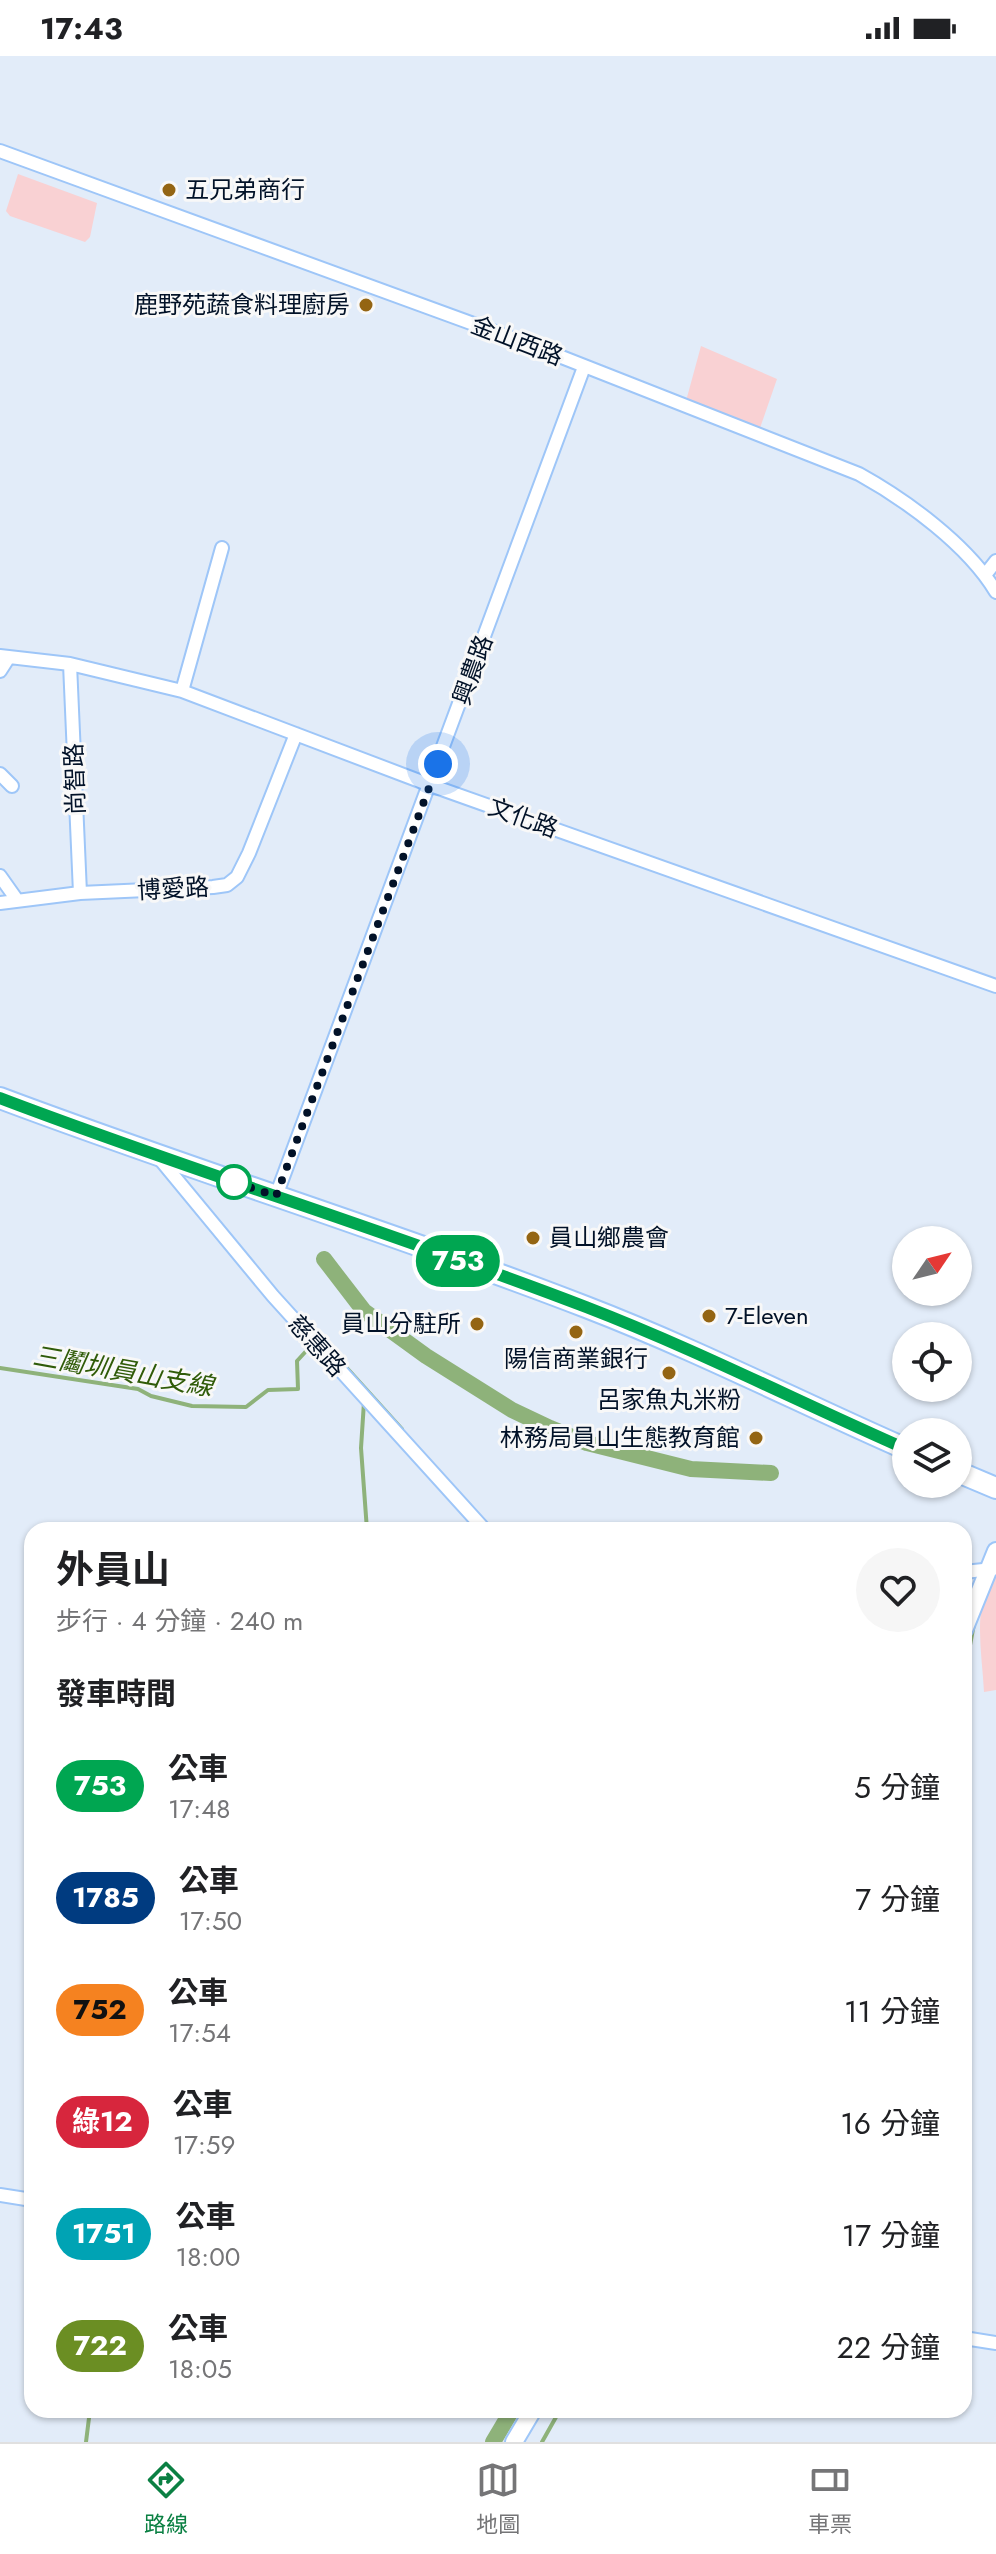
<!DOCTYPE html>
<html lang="zh-TW">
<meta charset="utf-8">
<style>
body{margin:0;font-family:Jost,"Noto Sans TC",sans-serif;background:#f6f6f6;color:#202124;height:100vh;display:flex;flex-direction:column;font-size:30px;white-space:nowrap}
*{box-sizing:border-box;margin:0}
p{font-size:26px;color:#757577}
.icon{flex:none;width:44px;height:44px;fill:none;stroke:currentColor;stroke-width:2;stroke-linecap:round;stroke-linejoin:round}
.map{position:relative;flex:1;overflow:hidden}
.panel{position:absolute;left:24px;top:1466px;width:948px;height:896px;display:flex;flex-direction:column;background:#fff;border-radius:24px;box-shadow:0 2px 6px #0004}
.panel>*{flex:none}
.badge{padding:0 16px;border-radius:26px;font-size:28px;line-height:52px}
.needle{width:52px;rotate:55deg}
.buttons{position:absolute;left:892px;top:1170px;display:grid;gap:16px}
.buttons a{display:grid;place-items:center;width:80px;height:80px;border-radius:50%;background:#fff;box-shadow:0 2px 6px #0004;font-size:40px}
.you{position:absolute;width:40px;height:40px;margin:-20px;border:6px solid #fff;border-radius:50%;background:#1a73e8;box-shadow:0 0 0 12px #1a73e833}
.map>.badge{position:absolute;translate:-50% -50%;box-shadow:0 0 0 4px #fff}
h2{padding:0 32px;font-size:30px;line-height:72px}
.round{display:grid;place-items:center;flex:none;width:84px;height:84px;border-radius:42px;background:#f6f6f6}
.head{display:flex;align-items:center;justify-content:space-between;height:136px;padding:0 32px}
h1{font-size:38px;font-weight:700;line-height:60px}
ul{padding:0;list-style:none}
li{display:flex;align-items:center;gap:24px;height:112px;padding:0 32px}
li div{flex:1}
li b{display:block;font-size:30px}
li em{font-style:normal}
li .badge{min-width:88px;font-weight:700;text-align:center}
.status{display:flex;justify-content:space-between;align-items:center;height:56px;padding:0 40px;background:#fff;direction:ltr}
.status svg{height:22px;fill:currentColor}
.dock{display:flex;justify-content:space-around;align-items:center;height:112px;border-top:2px solid #e0e0e0;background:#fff;font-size:22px;color:#757577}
.dock a{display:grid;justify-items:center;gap:4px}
.dock .on{color:#0b8043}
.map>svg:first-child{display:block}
</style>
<div class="status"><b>17:43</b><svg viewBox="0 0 49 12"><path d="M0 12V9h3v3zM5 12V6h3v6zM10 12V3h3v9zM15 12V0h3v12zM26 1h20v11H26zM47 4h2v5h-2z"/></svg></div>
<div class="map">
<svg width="996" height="2386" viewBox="0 0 996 2386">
<rect width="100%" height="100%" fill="#e2ecf9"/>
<path fill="#f9d1d3" d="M18 118 97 147 90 181 85 186 10 160 6 155Z
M701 290 777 323 760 372 686 345Z
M996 1519V1634L984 1636C982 1596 973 1557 991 1520Z"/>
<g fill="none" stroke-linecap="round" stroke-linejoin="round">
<path stroke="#8eb27a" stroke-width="4" d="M0 1312 138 1333 151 1340 192 1350 246 1351 268 1334 298 1333 297 1305 319 1281 402 1373
M364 1346 361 1392 367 1474
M964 1529 970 1541
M964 1606 968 1600 974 1568
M86 2386 90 2354
M542 2386 560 2354"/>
<path stroke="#8eb27a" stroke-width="16" d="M324 1203 364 1255 426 1300 512 1354 550 1372 587 1387 691 1413 771 1417
M493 2386 512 2354"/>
<g stroke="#9ec6f8" stroke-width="16">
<path id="minor" d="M0 95 531 289 859 418C906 444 968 489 996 536
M985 519 996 505
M0 600 70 608 182 635 430 729 996 930
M70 608 80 837
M0 615 9 601
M182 635 222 492
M0 718 12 730
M0 820 17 844
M0 847 80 837 213 831 227 829 237 821 249 797 296 678
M159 1102 273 1240 485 1474
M276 1140 584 311
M964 1516 993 1513
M0 2139 32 2144
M964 2282 996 2287"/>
</g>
<g stroke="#9ec6f8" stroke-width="20">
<path id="tertiary" d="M964 1574 996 1495
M514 2386 533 2354"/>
</g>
<g stroke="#9ec6f8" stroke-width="24">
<path id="primary" d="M0 1042C194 1115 392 1176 586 1251 695 1293 799 1346 906 1393
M958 1416 996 1432"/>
</g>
<use href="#minor" stroke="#fff" stroke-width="12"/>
<use href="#tertiary" stroke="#fff" stroke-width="16"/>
<use href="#primary" stroke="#fff" stroke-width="20"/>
</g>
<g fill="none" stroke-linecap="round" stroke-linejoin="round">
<g stroke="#fff" stroke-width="18">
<path id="line" d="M0 1042C194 1116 392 1176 586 1251 695 1293 799 1346 906 1393"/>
</g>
<use href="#line" stroke="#00a651" stroke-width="12"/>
<path stroke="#021228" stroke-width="8" stroke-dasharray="0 14.4" d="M234 1126 222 1122 276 1140 438 708"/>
</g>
<g fill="#946513" stroke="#f8f8f8" stroke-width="3">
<circle cx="169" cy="134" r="8"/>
<circle cx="366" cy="249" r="8"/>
<circle cx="533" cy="1182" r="8"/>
<circle cx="709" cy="1260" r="8"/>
<circle cx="477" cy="1268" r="8"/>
<circle cx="576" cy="1276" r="8"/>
<circle cx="669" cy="1317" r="8"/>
<circle cx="756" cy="1382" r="8"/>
</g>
<circle fill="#fff" stroke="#00a651" stroke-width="4" cx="234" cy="1126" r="16"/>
<g text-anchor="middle" stroke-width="6" stroke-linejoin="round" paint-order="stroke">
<g font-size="24" fill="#021228" stroke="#f8f8f8" text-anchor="start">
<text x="185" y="142">五兄弟商行</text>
<text x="350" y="257" text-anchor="end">鹿野苑蔬食料理廚房</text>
<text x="549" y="1190">員山鄉農會</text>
<text x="725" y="1268">7-Eleven</text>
<text x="461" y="1276" text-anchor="end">員山分駐所</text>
<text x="576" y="1311" text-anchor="middle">陽信商業銀行</text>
<text x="669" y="1352" text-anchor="middle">呂家魚丸米粉</text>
<text x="740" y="1390" text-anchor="end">林務局員山生態教育館</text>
</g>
<g font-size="24" fill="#021228" stroke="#f8f8f8">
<text transform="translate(517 285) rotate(21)" y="8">金山西路</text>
<text transform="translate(473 614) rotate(-70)" y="8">興農路</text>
<text transform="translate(75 723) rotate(-92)" y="8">尚智路</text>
<text transform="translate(523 762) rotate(20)" y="8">文化路</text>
<text transform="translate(173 833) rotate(-3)" y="8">博愛路</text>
<text transform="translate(317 1290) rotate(48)" y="8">慈惠路</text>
</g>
<g font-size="26" font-style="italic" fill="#2f5b08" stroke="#f8f8f8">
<text transform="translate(123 1315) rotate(10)" y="9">三鬮圳員山支線</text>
</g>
</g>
</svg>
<div class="buttons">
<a><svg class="needle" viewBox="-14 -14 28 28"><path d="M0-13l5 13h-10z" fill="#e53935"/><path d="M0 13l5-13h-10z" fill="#757577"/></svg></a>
<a><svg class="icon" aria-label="locate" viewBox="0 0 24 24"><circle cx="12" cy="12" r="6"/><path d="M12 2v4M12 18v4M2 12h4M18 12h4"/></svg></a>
<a><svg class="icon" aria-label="layers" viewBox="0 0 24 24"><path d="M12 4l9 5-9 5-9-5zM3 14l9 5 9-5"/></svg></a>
</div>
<div class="you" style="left:438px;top:708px"></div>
<b class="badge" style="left:458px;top:1205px;background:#00a651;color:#fff">753</b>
<section class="panel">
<div class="head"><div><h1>外員山</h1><p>步行 · 4 分鐘 · 240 m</p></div><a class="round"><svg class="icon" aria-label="heart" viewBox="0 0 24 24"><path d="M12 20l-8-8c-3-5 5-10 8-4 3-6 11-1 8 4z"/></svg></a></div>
<h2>發車時間</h2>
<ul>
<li><span class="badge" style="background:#00a651;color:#fff">753</span><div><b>公車</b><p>17:48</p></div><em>5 分鐘</em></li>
<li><span class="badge" style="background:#003b80;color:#fff">1785</span><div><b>公車</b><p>17:50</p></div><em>7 分鐘</em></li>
<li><span class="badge" style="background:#f58220;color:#111">752</span><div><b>公車</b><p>17:54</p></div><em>11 分鐘</em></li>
<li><span class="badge" style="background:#d7263d;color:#fff">綠12</span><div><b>公車</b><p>17:59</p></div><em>16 分鐘</em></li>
<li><span class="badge" style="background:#00a3b4;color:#fff">1751</span><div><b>公車</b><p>18:00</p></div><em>17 分鐘</em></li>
<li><span class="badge" style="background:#6b8e23;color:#fff">722</span><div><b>公車</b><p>18:05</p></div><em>22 分鐘</em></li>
</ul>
</section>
</div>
<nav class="dock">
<a class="on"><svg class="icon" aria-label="directions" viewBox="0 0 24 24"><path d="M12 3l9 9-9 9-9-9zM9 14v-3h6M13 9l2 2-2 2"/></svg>路線</a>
<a><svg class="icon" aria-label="map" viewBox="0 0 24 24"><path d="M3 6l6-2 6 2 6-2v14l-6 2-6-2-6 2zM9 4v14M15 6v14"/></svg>地圖</a>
<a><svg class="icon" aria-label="tickets" viewBox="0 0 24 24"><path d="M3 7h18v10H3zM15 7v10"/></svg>車票</a>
</nav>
